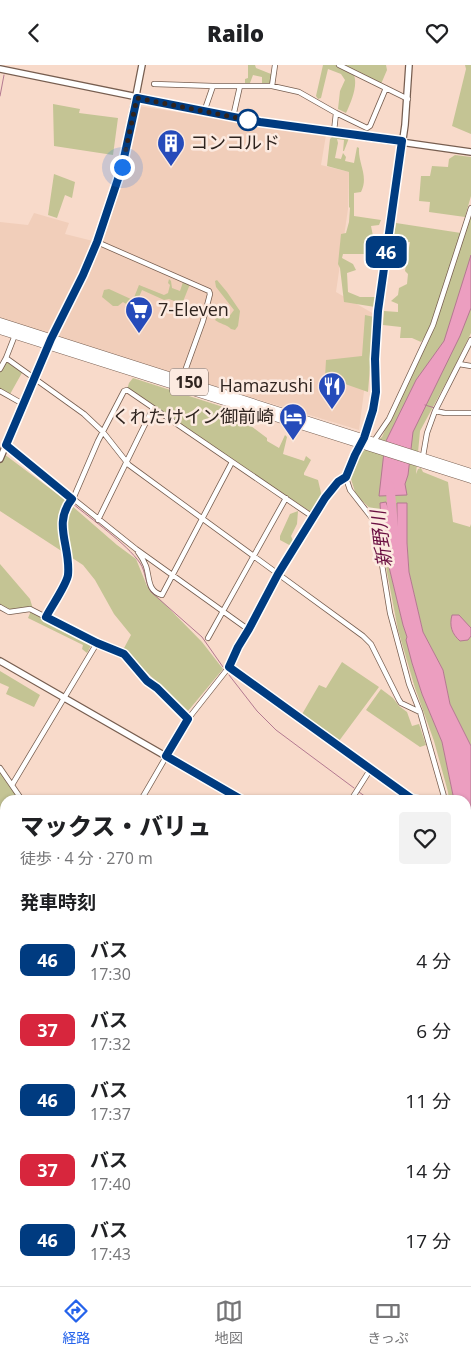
<!DOCTYPE html>
<html lang="ja">
<meta charset="utf-8">
<style>
body{margin:0;font-family:"Open Sans","Noto Sans JP",sans-serif;background:#f2f2f2;color:#202124;height:100vh;display:flex;flex-direction:column;font-size:19px;white-space:nowrap}
*{box-sizing:border-box;margin:0}
p{font-size:16px;color:#757577}
.icon{flex:none;width:28px;height:28px;fill:none;stroke:currentColor;stroke-width:2;stroke-linecap:round;stroke-linejoin:round}
.map{position:relative;flex:1;overflow:hidden}
.side{position:absolute;left:0px;top:730px;width:471px;height:491px;display:flex;flex-direction:column;background:#fff;border-radius:15px 15px 0 0;box-shadow:0 1px 4px #0004}
.side>*{flex:none}
.badge{padding:0 10px;border-radius:8px;font-size:18px;line-height:32px}
.you{position:absolute;width:25px;height:25px;margin:-12px;border:4px solid #fff;border-radius:50%;background:#1a73e8;box-shadow:0 0 0 8px #1a73e833}
.map>.badge{position:absolute;translate:-50% -50%;box-shadow:0 0 0 2px #fff}
h2{padding:0 20px;font-size:19px;line-height:45px}
.round{display:grid;place-items:center;flex:none;width:52px;height:52px;border-radius:5px;background:#f2f2f2}
.summary{display:flex;align-items:center;justify-content:space-between;height:85px;padding:0 20px}
h1{font-size:24px;font-weight:800;line-height:38px}
ul{padding:0;list-style:none}
li{display:flex;align-items:center;gap:15px;height:70px;padding:0 20px}
li div{flex:1}
li b{display:block;font-size:19px}
li em{font-style:normal}
li .badge{min-width:55px;font-weight:700;text-align:center}
header{display:flex;justify-content:space-between;align-items:center;height:65px;padding:0 20px;background:#fff;font-size:22px;font-weight:800}
.menu{display:flex;justify-content:space-around;align-items:center;height:70px;border-top:1px solid #e0e0e0;background:#fff;font-size:14px;color:#757577}
.menu a{display:grid;justify-items:center;gap:2px}
.menu .selected{color:#2563eb}
.map>svg:first-child{display:block}
</style>
<header><svg class="icon" aria-label="back" viewBox="0 0 24 24"><path d="M15 5l-7 7 7 7"/></svg>Railo<svg class="icon" aria-label="heart" viewBox="0 0 24 24"><path d="M12 20l-8-8c-3-5 5-10 8-4 3-6 11-1 8 4z"/></svg></header>
<div class="map">
<svg width="471" height="1221" viewBox="0 0 471 1221">
<rect width="100%" height="100%" fill="#f8daca"/>
<path fill="#f1ceba" d="M138 41 326 70 321 100 349 107 348 144 336 227 374 249 359 365 190 314 0 254V157L28 160 34 148 69 158 65 169 97 177Z
M471 887V1221H463L461 1216H466V912Z"/>
<path fill="#c4c494" d="M248 0H255L256 3 271 9V18L262 19V12L253 10 250 18H245V14L248 13Z
M323 0H337L354 10C358 21 351 37 346 48L338 44 340 26 345 15 341 9 328 4 321 33 318 34 316 31Z
M345 0H386L387 5 381 19Z
M465 0H471V69L452 61 466 4Z
M53 39 80 44 79 48 118 53 113 90 54 81Z
M332 72 349 73 344 86H343L344 75 337 74 338 78 335 93 341 94 343 88 346 92 345 96 354 98 357 82 359 83C358 99 369 111 361 127L354 128V151L381 155 379 160 371 161 373 171 381 173 380 177 365 175 364 189H343L342 193 353 199 356 205 347 208 348 227 360 232H376L375 242 344 237 340 203 338 199 341 169 346 168 349 157 350 143 349 142V107L327 101 330 74Z
M455 90 471 92V131L465 152 429 147 430 137 419 136 421 111H430L432 101 448 102 449 94Z
M54 109 75 117 72 133 65 130 57 153 48 150Z
M471 146V268L454 303 420 366 416 409 418 404 421 403 423 407 448 417 453 457 470 462 471 459V681L450 639 443 605 423 567 409 507 407 478V438H397L398 468 382 473 403 560 407 572 412 598 422 629 442 677 454 735H449L448 727 434 676 415 623 398 565 376 449 356 430 350 411 361 388 382 372 426 270 421 277 412 273H400L401 262 383 260 384 246 398 247V239L391 236 398 230 399 223 407 219 408 209 405 206 410 177 392 178 396 158 461 168Z
M169 214 171 216 172 223 180 226 183 217 190 219 182 239 169 234 164 235 142 225 139 232 142 245 139 247 123 237 118 241H113L102 232 104 225 109 224 133 235 139 220 164 230 168 228 170 220 168 218Z
M217 215 227 227 240 246 238 261 235 265 231 264C226 259 220 259 215 255L217 252 228 253 234 245 216 222 215 216Z
M365 250 374 252 368 327 325 312 326 295 362 291Z
M5 296 23 306 9 331 0 325V304Z
M133 313 245 349 243 355 267 373V376L279 383 285 370 287 372 283 389 304 396 306 391 311 395 304 408V410L318 415 322 432 318 441 311 447 127 325 129 318Z
M0 386 64 434 117 480 136 494 147 521 202 577 223 604 188 646 123 585 131 570 114 549 95 515 83 500 0 446Z
M298 446 297 459 291 471 294 478 293 482 280 475V471L290 449Z
M0 499 30 534 33 544 5 545 0 541Z
M31 546 93 577 87 588 82 584 83 580 28 553Z
M342 597 379 622 339 676 301 651 319 620 326 623Z
M0 606 40 630 34 642 6 629 9 622 0 618Z
M381 624 393 633 399 641 407 647 412 661 419 659 426 680 420 682 366 645Z
M0 707 19 735H5V756L0 748Z
M0 926 5 928V1004L0 1002Z
M471 940V1022L466 1039V963Z"/>
<path fill="#ec9ec0" stroke="#b37990" d="M471 190V243L460 271 413 367 408 410 405 419 407 430 379 431 385 378 416 315 444 276Z
M386 437 397 466V438H407V478L409 507 423 567 443 605 450 639 471 681V887L466 912V735H454L442 677 422 629 412 598 406 575 407 572 403 560 382 473 380 438Z
M452 550H459L471 563V571L468 575 460 576C452 569 449 561 452 550Z
M0 1072 5 1074V1216H397L396 1221H0Z"/>
<g fill="none" stroke-linecap="round" stroke-linejoin="round">
<path stroke="#b37990" stroke-width="1" d="M0 31 4 10
M425 340 445 346
M449 346H471
M7 385 69 436
M72 438C92 455 126 478 140 498 146 507 145 518 151 527L202 572 223 602
M229 610 257 646 276 665 354 723
M359 727 370 735
M0 923 5 926"/>
<path stroke="#ec9ec0" stroke-width="9" d="M390 421 394 468"/>
<g stroke="#775e50" stroke-width="6">
<path id="minor" d="M339 0 408 34
M154 19 213 21
M272 21 275 0
M204 47 213 21H272L299 27 336 48 334 66
M336 48 367 63 370 61 386 23
M233 52 240 21
M97 177 209 226 210 229 203 256 181 317
M6 293 84 349 103 367 129 400 363 571 371 579 399 635 401 638 420 647
M459 299 471 301
M0 304 6 293 15 270
M0 326 23 339
M435 346 445 348H471
M374 376 389 354 433 260 471 143
M361 378 346 413 350 425 375 457 390 548 409 619 420 647 445 735
M6 380 136 484 249 565
M423 391 427 368 435 346 471 275
M98 455 153 343
M138 487C141 491 144 496 146 501 150 513 147 526 162 530L232 397
M0 542 9 547 30 544 97 578 124 589 147 616 157 623 188 654
M46 551 68 512V489L62 459 66 442 73 434 98 376 124 326 127 325 313 452
M208 573 286 433
M229 602 413 734 417 735
M0 703 22 735
M12 720 97 578
M141 735 188 654 229 602 238 582 249 565 278 509 325 433 338 417 346 413
M351 735 370 705
M0 755 5 764
M0 811 5 813
M0 866 5 854
M466 942 471 918"/>
</g>
<g stroke="#775e50" stroke-width="8">
<path id="tertiary" d="M0 4 260 57 471 87
M364 373 373 345 376 327 377 314 375 294 378 246 405 60 409 0
M0 394 51 273 83 210 97 177 122 102 142 0
M0 596 242 735"/>
</g>
<g stroke="#775e50" stroke-width="9">
<path id="trunk" d="M0 257 471 408
M0 265 471 414"/>
</g>
<use href="#minor" stroke="#fff" stroke-width="4.5"/>
<use href="#tertiary" stroke="#fff" stroke-width="5.5"/>
<use href="#trunk" stroke="#fff" stroke-width="8"/>
</g>
<g fill="none" stroke-linecap="round" stroke-linejoin="round">
<g stroke="#fff" stroke-width="11">
<path id="line" d="M242 735 166 691 188 654 157 623 147 616 124 589 97 578 46 552C51 542 67 519 68 510 71 481 52 459 72 434L6 380 51 274 83 210 97 177 122 102 137 33 260 57 402 76 378 246 375 294 376 327 373 345 364 373 355 390 346 412 338 417 325 433 278 509 249 564 238 582 229 602 412 734 417 735"/>
</g>
<use href="#line" stroke="#003b80" stroke-width="8"/>
<path stroke="#2f241f" stroke-width="5" stroke-dasharray="0 9" d="M122 102 137 33 248 55"/>
</g>
<defs>
<g id="building-pin" transform="scale(1.4375)"><path d="M0 17L-7.5 6A9.5 9.5 0 1 1 7.5 6Z" fill="#264bba" stroke="#fceae0"/><path d="M-4-6H4V6H1V3H-1V6H-4ZM-2.5-4.3h1.7v1.8h-1.7ZM.8-4.3h1.7v1.8H.8ZM-2.5-1h1.7V.8h-1.7ZM.8-1h1.7V.8H.8Z" fill="#fff"/></g>
<g id="supermarket-pin" transform="scale(1.4375)"><path d="M0 17L-7.5 6A9.5 9.5 0 1 1 7.5 6Z" fill="#264bba" stroke="#fceae0"/><path d="M-6-5.5h2.5l.6 2H6L4.5 2H-2.5L-4.4-4H-6ZM-1.5 3.2a1.3 1.3 0 1 0 .1 0ZM3 3.2a1.3 1.3 0 1 0 .1 0Z" fill="#fff"/></g>
<g id="restaurant-pin" transform="scale(1.4375)"><path d="M0 17L-7.5 6A9.5 9.5 0 1 1 7.5 6Z" fill="#264bba" stroke="#fceae0"/><path d="M-5-6h1v4h1v-4h1v4h1v-4h1v5L-1.5 .5V6h-2V.5L-5-1ZM5-6V6H3V1.5H1.5Q1.5-4 5-6Z" fill="#fff"/></g>
<g id="hotel-pin" transform="scale(1.4375)"><path d="M0 17L-7.5 6A9.5 9.5 0 1 1 7.5 6Z" fill="#264bba" stroke="#fceae0"/><path d="M-6-4.5h1.5V1H6V5H4.5V3h-9V5H-6ZM-4 0a1.8 1.8 0 1 1 3.6 0ZM.5 0V-2.5h3Q6-2.5 6 0Z" fill="#fff"/></g>
</defs>
<g fill-rule="evenodd">
<use href="#building-pin" x="171" y="78"/>
<use href="#supermarket-pin" x="139" y="245"/>
<use href="#restaurant-pin" x="332" y="321"/>
<use href="#hotel-pin" x="293" y="352"/>
</g>
<circle fill="#fff" stroke="#003b80" stroke-width="2.5" cx="248" cy="55" r="10"/>
<g text-anchor="middle" stroke-width="5" stroke-linejoin="round" paint-order="stroke">
<rect fill="#fceae0" stroke="#6c5f59" stroke-width="1" x="170" y="303.5" width="38" height="27" rx="4"/>
<g font-size="16" font-weight="bold" fill="#2f241f">
<text x="189" y="323">150</text>
</g>
<g font-size="18" fill="#2f241f" stroke="#fceae0" text-anchor="start">
<text x="190" y="84">コンコルド</text>
<text x="158" y="251">7-Eleven</text>
<text x="313" y="327" text-anchor="end">Hamazushi</text>
<text x="274" y="358" text-anchor="end">くれたけイン御前崎</text>
</g>
<g font-size="19" font-style="italic" fill="#6b1143" stroke="#fceae0">
<text transform="translate(381 474) rotate(-97)" y="7">新野川</text>
</g>
</g>
</svg>
<div class="you" style="left:122px;top:102px"></div>
<b class="badge" style="left:386px;top:187px;background:#003b80;color:#fff">46</b>
<section class="side">
<div class="summary"><div><h1>マックス・バリュ</h1><p>徒歩 · 4 分 · 270 m</p></div><a class="round"><svg class="icon" aria-label="heart" viewBox="0 0 24 24"><path d="M12 20l-8-8c-3-5 5-10 8-4 3-6 11-1 8 4z"/></svg></a></div>
<h2>発車時刻</h2>
<ul>
<li><span class="badge" style="background:#003b80;color:#fff">46</span><div><b>バス</b><p>17:30</p></div><em>4 分</em></li>
<li><span class="badge" style="background:#d7263d;color:#fff">37</span><div><b>バス</b><p>17:32</p></div><em>6 分</em></li>
<li><span class="badge" style="background:#003b80;color:#fff">46</span><div><b>バス</b><p>17:37</p></div><em>11 分</em></li>
<li><span class="badge" style="background:#d7263d;color:#fff">37</span><div><b>バス</b><p>17:40</p></div><em>14 分</em></li>
<li><span class="badge" style="background:#003b80;color:#fff">46</span><div><b>バス</b><p>17:43</p></div><em>17 分</em></li>
</ul>
</section>
</div>
<nav class="menu">
<a class="selected"><svg class="icon" aria-label="directions" viewBox="0 0 24 24"><path d="M12 3l9 9-9 9-9-9zM9 14v-3h6M13 9l2 2-2 2"/></svg>経路</a>
<a><svg class="icon" aria-label="map" viewBox="0 0 24 24"><path d="M3 6l6-2 6 2 6-2v14l-6 2-6-2-6 2zM9 4v14M15 6v14"/></svg>地図</a>
<a><svg class="icon" aria-label="tickets" viewBox="0 0 24 24"><path d="M3 7h18v10H3zM15 7v10"/></svg>きっぷ</a>
</nav>
